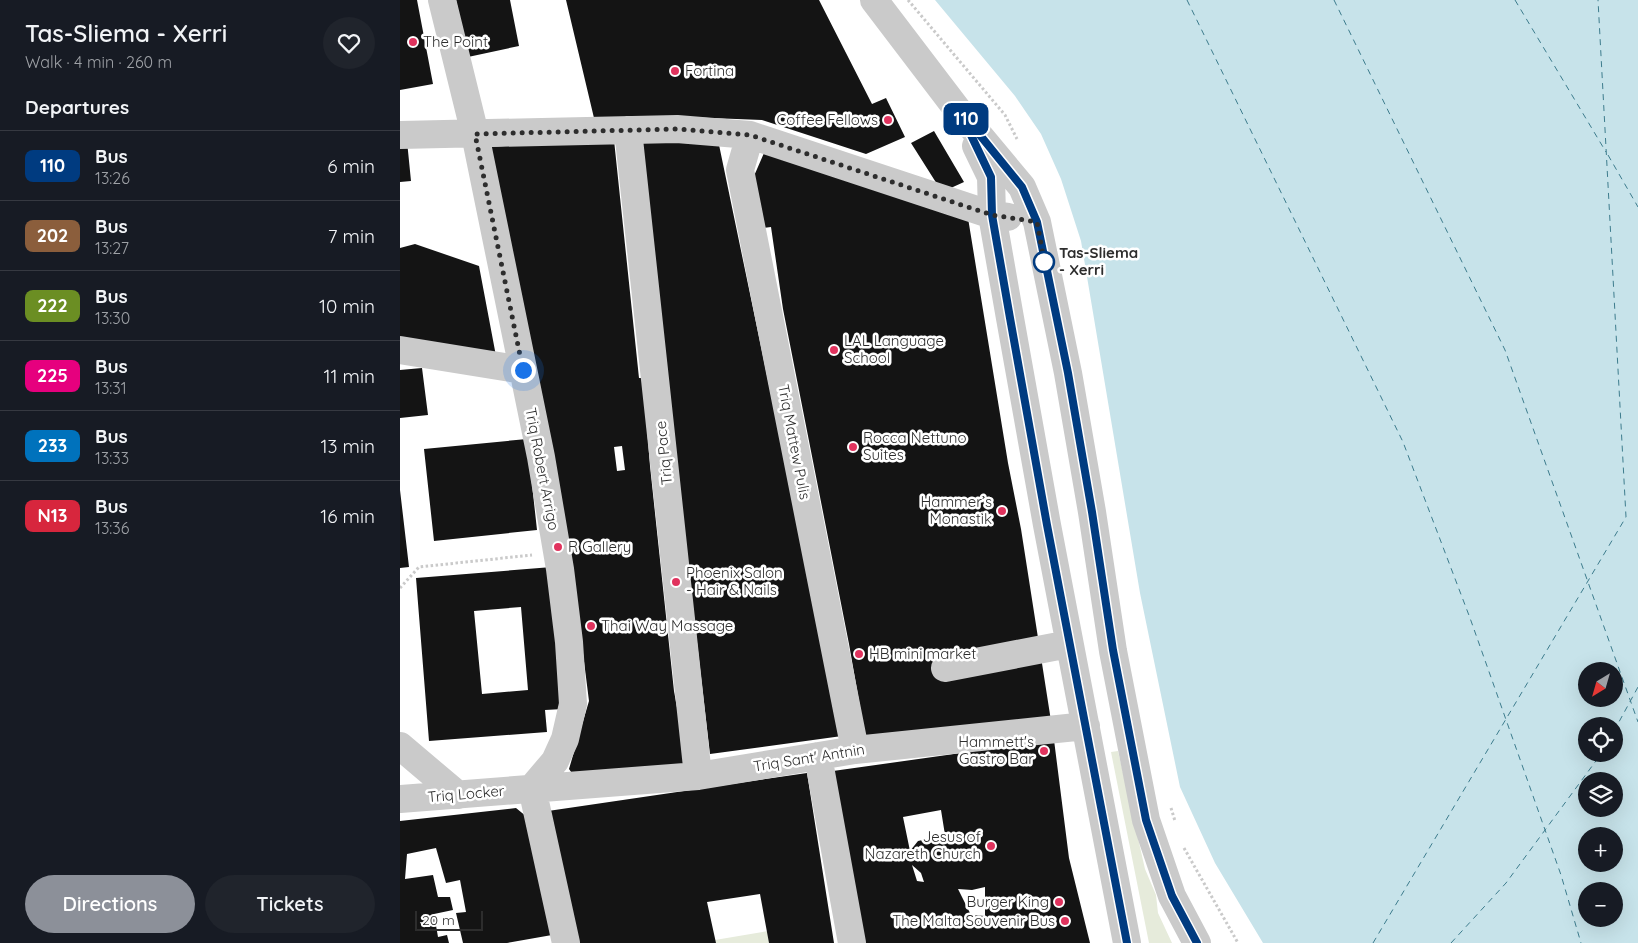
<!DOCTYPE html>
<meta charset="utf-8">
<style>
body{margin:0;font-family:Quicksand,sans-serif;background:#20242c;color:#f1f3f6;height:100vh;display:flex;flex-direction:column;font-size:19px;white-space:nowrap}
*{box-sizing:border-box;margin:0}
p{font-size:16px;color:#9ea1a6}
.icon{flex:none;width:28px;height:28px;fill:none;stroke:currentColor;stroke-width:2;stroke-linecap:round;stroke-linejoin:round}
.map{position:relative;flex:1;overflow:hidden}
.panel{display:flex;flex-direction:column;background:#171b24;width:400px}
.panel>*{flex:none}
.badge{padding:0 10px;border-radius:8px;font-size:18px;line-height:32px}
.needle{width:32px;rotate:217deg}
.fabs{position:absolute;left:1178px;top:662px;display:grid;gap:10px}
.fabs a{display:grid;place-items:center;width:45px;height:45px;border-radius:50%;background:#171b24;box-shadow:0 5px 20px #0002;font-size:25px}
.scale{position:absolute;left:15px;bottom:12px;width:68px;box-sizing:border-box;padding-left:5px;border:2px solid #2d2d2d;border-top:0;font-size:14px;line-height:18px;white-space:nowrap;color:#2d2d2d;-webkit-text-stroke:4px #fff;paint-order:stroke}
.you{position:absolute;width:25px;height:25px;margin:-12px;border:4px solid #fff;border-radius:50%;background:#1a73e8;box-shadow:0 0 0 8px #1a73e833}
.map>.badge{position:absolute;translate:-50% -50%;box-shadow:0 0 0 2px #fff}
h2{padding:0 25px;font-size:19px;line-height:45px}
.round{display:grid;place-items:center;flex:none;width:52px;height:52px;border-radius:26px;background:#20242c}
.summary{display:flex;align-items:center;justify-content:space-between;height:85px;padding:0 25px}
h1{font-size:24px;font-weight:600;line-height:38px}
.cta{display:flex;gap:10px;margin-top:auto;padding:10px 25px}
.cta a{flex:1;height:58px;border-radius:30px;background:#8c9099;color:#fff;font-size:20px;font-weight:600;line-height:58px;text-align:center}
.cta a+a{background:#20242c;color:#f1f3f6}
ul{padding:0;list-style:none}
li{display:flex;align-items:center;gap:15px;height:70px;padding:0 25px;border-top:1px solid #363941}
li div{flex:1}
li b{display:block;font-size:19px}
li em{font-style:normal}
li .badge{min-width:55px;font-weight:700;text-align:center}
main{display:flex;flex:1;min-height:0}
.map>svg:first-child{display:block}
</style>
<main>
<section class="panel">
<div class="summary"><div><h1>Tas-Sliema - Xerri</h1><p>Walk · 4 min · 260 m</p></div><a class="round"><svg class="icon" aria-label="heart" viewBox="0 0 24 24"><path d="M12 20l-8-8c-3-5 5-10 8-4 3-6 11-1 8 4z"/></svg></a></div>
<h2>Departures</h2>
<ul>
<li><span class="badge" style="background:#003b80;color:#fff">110</span><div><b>Bus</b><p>13:26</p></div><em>6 min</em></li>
<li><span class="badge" style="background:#8b5e3c;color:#fff">202</span><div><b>Bus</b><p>13:27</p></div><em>7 min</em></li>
<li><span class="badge" style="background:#6b8e23;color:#fff">222</span><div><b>Bus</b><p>13:30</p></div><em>10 min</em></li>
<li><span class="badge" style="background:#e6007e;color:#fff">225</span><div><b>Bus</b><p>13:31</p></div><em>11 min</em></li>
<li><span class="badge" style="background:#0072bc;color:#fff">233</span><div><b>Bus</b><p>13:33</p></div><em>13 min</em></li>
<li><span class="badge" style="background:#d7263d;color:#fff">N13</span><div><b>Bus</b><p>13:36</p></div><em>16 min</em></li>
</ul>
<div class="cta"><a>Directions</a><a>Tickets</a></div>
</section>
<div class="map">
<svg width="1238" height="943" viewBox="0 0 1238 943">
<rect width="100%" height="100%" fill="#fff"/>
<path fill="#e6ebdb" d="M718 751 745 869 756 895 758 913 772 943H749L711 752Z
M368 931 369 943H316L315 940Z"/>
<path fill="#c7e3ea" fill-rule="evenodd" d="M535 0H1238V943H863L815 863 780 787 740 593 681 241 661 179 641 134 615 96ZM1186 671H1214V699H1186ZM1186 726H1214V754H1186ZM1186 781H1214V809H1186ZM1186 836H1214V864H1186ZM1186 891H1214V919H1186Z"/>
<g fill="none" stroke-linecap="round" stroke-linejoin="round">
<path stroke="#3d7c8d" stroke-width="1" stroke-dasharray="6 5" stroke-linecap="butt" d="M787 0 1003 442 1070 618 1161 875 1181 943
M934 0 1105 350 1238 722
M1115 0 1206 152
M1208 155 1238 207
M1214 731 1238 687
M973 943 1226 517 1198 0
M1051 943 1106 883 1201 754"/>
</g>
<path fill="#141414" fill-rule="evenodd" d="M0 0H17L33 84 0 90Z
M56 0H110L119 46 68 57Z
M166 0H419L472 104 486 98 505 137 466 154 362 120 259 116 194 118Z
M534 131 564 182 542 192 511 143Z
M214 140 239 378H243L250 466 274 691 288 768 174 776 169 769 189 701 171 558 89 147ZM222 446 225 470 217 471 214 447Z
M318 140 442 736 310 754 239 142Z
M7 141 11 181 0 182V142Z
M364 153 568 218 608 463 621 529 651 721 466 741 449 644 383 309 371 227 363 228 354 176Z
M15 244 79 266 96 356 0 339V248Z
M22 368 28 415 0 418V370Z
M127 439 137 530 34 541 24 449Z
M0 490 9 567 0 568Z
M152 567 163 709 145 710 147 732 29 741 16 578ZM121 607 128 690 82 694 74 611Z
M654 740 669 858 690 943H463L433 771ZM541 810 545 835 518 841 510 851 503 817ZM512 865 521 873 524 882 517 881ZM585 887V916L571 915 558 889 572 890Z
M407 773 434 943H369L360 894 307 902 316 943H179L148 811Z
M116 808 127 817 152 935 107 943H63L56 913 66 912 60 880 46 883 36 848 7 854 5 879 33 875 38 897H50L53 910 34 914 38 937 47 935 49 943H0V821Z"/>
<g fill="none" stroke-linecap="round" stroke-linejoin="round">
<path stroke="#cacaca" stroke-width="3" stroke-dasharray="2.5 2.5" stroke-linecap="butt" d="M508 0 605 115 617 139
M0 588 19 567 132 555
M771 808 775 821
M784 848 838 943"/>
<path stroke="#cacaca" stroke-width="28" d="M42 0 75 134 141 457 160 569 169 642 173 704 165 739 155 761 132 788 166 943
M474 0 557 109 622 187 637 222 668 373 692 512 713 651 746 820 772 896 797 943
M228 130 298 776
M0 135 277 129 350 135 592 215 608 217
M350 135 340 170 455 750
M576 146 591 177 592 215 610 318 647 525 727 943
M0 350 123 370
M545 668 669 644
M0 746 58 795
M418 756 452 943
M0 799 298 776 455 750 686 726"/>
</g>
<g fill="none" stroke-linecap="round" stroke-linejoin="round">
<g stroke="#fff" stroke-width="11">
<path id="line" d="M727 943 647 525 610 318 592 215 591 177 558 108 622 187 637 222 668 373 692 512 713 650 746 820 772 896 797 943"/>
</g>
<use href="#line" stroke="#003b80" stroke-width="8"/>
<path stroke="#2d2d2d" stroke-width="5" stroke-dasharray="0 9" d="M123 370 75 134 277 129 350 135 592 215 637 222 645 266 644 262"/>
</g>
<g fill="#e1335e" stroke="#fff" stroke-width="2">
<circle cx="13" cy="42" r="5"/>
<circle cx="275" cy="71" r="5"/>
<circle cx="488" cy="120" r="5"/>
<circle cx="434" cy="350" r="5"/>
<circle cx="453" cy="447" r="5"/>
<circle cx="602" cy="511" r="5"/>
<circle cx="158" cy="547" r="5"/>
<circle cx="276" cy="582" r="5"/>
<circle cx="191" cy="626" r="5"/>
<circle cx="459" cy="654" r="5"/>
<circle cx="644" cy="751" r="5"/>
<circle cx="591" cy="846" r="5"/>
<circle cx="659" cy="902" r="5"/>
<circle cx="665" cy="921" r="5"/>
</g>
<circle fill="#fff" stroke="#003b80" stroke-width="2.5" cx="644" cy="262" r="10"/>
<g text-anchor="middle" stroke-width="5" stroke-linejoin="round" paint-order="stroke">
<g font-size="15" fill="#2d2d2d" stroke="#fff" text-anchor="start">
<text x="23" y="47">The Point</text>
<text x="285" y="76">Fortina</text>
<text x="478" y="125" text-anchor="end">Coffee Fellows</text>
<text x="444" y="346">LAL Language<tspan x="444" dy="17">School</tspan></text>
<text x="463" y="443">Rocca Nettuno<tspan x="463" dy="17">Suites</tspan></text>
<text x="592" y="507" text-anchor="end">Hammer’s<tspan x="592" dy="17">Monastik</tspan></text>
<text x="168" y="552">R Gallery</text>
<text x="286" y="578">Phoenix Salon<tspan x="286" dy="17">- Hair &amp; Nails</tspan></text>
<text x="201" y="631">Thai Way Massage</text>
<text x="469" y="659">HB mini market</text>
<text x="634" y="747" text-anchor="end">Hammett's<tspan x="634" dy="17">Gastro Bar</tspan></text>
<text x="581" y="842" text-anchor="end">Jesus of<tspan x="581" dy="17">Nazareth Church</tspan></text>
<text x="649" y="907" text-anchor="end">Burger King</text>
<text x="655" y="926" text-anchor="end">The Malta Souvenir Bus</text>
</g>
<g font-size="15" font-weight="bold" fill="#2d2d2d" stroke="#fff" text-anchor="start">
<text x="659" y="258">Tas-Sliema<tspan x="659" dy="17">- Xerri</tspan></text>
</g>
<g font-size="15" fill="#2d2d2d" stroke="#fff">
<text transform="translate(394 442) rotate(79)" y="5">Triq Mattew Pulis</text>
<text transform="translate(264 453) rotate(-96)" y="5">Triq Pace</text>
<text transform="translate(142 469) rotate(79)" y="5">Triq Robert Arrigo</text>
<text transform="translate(409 758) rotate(-9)" y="5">Triq Sant' Antnin</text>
<text transform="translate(66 794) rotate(-5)" y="5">Triq Locker</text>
</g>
</g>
</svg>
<div class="fabs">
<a><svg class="needle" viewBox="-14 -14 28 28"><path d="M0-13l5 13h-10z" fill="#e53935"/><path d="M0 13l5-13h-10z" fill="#9ea1a6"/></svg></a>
<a><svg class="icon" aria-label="locate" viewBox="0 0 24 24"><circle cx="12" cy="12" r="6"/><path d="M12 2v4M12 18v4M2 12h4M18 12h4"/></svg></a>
<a><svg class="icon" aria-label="layers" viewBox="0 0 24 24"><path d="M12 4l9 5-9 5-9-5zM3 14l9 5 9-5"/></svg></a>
<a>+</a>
<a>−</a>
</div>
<div class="scale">20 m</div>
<div class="you" style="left:123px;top:370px"></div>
<b class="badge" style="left:566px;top:119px;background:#003b80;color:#fff">110</b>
</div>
</main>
